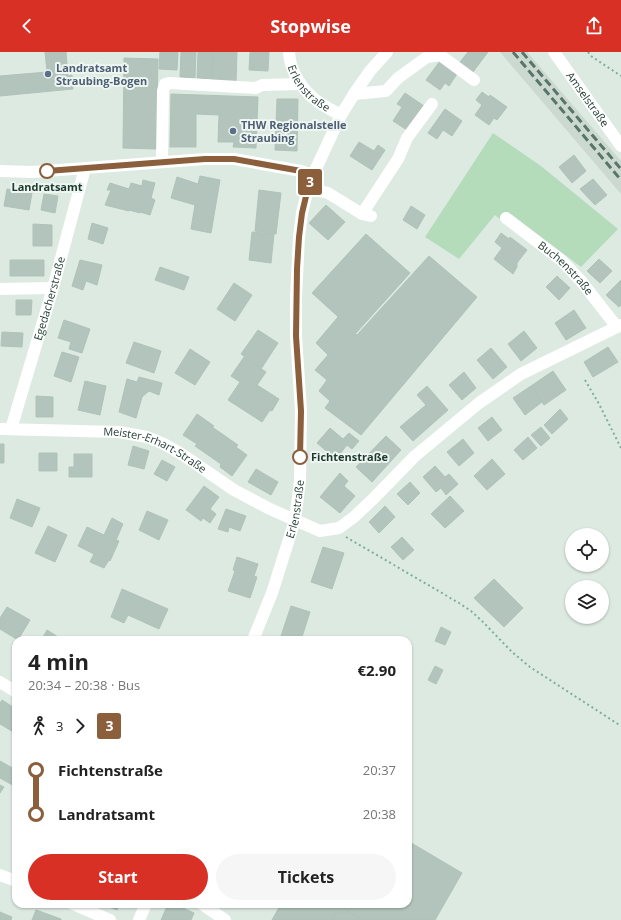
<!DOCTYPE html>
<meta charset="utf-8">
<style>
body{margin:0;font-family:"Open Sans",sans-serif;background:#f6f6f6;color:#222;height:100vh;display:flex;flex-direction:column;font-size:15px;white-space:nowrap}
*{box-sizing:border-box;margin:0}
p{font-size:13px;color:#767676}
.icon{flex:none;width:22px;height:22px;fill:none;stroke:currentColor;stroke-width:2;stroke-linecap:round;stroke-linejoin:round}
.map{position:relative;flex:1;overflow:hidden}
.panel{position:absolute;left:12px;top:584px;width:400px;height:272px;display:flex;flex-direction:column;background:#fff;border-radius:12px;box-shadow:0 1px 3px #0004}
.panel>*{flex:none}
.badge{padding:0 8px;border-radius:3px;font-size:14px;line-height:26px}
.buttons{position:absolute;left:565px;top:476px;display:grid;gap:8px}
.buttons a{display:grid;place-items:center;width:44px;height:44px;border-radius:50%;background:#fff;box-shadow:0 1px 3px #0004;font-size:20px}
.map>.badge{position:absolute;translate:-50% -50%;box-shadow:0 0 0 2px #fff}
.legs{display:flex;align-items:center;gap:6px;height:44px;padding:0 16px;font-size:13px}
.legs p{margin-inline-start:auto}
.headline{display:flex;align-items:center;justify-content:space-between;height:68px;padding:0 16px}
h1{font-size:22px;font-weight:700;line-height:30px}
.button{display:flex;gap:8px;margin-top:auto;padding:8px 16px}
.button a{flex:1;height:46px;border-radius:24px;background:#d93025;color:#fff;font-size:16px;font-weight:700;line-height:46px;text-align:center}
.button a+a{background:#f6f6f6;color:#222}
ul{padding:0 16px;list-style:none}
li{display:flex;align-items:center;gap:14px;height:44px;font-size:15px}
li i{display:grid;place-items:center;width:6px;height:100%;margin:0 5px;background:currentColor}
li i::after{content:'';width:10px;height:10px;margin:-5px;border:3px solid;border-radius:50%;background:#fff}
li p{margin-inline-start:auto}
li:first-child i{background:linear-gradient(#0000 50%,currentColor 0)}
li:last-child i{background:linear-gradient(currentColor 50%,#0000 0)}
header{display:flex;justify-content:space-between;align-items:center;height:52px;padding:0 16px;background:#d93025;color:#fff;font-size:18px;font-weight:700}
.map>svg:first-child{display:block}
</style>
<header><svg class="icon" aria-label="back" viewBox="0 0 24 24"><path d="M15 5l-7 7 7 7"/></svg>Stopwise<svg class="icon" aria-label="share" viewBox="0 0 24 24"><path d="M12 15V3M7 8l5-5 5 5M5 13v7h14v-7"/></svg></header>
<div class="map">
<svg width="621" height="868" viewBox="0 0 621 868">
<rect width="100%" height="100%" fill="#ddeae2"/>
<path fill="#cbd9d1" d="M500 0H527L603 88 621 109V142Z"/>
<path fill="#b4dcbb" d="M493 81 541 114 618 177 581 215 508 160 501 168 495 163 459 207 425 185Z"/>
<path fill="#b2c4bb" stroke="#afc3b9" d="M45 0H66L68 24 72 23 73 37 0 44V24L47 20Z
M160 0H178L177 18 159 17Z
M181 0H196L195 26 180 25Z
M198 0H213L212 27 197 26Z
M213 0H237L236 31 212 30Z
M250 0H269L268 19 249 18Z
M468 0H488L473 20 460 10Z
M124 6 158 7 156 97 123 96Z
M440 9 457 22 449 34 445 31 440 38 426 28Z
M482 40 489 45 490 43 507 55 497 68 494 66 489 73 475 63 482 53 476 48Z
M405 41 424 54 407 78 393 69 402 55 397 52Z
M171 42 258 45 256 96 233 95 234 90H218L219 63 196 62V95H170Z
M277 47H298L297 99 275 98Z
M445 57 462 69 452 84 443 78 437 87 428 81Z
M359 90 374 99 378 93 385 98 372 118 350 104Z
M574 103 586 119 572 131 559 115Z
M200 124 220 128 211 181 191 177 195 153 171 146 177 125 198 132Z
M593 127 607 143 595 153 580 137Z
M143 128 155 131 151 146 155 148 150 163 140 160V161L129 158V159L105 153 111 138H107L110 131 129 137 131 131 142 134Z
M7 137 32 141 29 158 4 154Z
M259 138 281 141 276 182 255 179Z
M44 142 58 144 55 161 41 158Z
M326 153 345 170 328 188 309 171Z
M411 154 425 163 417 177 403 168Z
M92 171 108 176 103 192 88 187Z
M33 172 52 173V194H33Z
M252 180 274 182 271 211 249 208Z
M501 181 509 187 510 185 527 198 517 211V215L513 222 494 207 502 196 495 190Z
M366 182 410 221 356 281 312 241Z
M429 204 477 245 361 383 325 356 330 349 319 339 327 328 315 318 328 303 316 291 338 265 357 283Z
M599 207 612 219 600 231 587 219Z
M10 208H44V224H10Z
M80 208 102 213 97 233 86 229 83 238 72 234Z
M160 215 189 225 184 238 155 228Z
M557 224 570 236 559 248 546 235Z
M621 228V253L619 255 606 243Z
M234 231 252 243 235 269 217 257Z
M16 248H32L31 263H16Z
M574 258 586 276 566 288 555 271Z
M64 268 90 277 82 301 69 297 71 290 58 286Z
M258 278 278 291 261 317 241 302Z
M524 279 537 296 521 309 508 292Z
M2 280 23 281 22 295 1 294Z
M134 290 161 299 154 321 126 311Z
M608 295 618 310 593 325 584 310Z
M491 296 507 315 493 327 477 308Z
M190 297 210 310 195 333 175 321Z
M62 300 79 305 71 330 54 324Z
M244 305 266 320 257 333 279 347 272 359 270 358 262 370 228 348 240 330 231 324Z
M553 319 566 338 544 353 531 334Z
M464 320 476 336 462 348 449 333Z
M139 325 162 331 159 343 149 339 142 345 136 366 119 360 127 327 137 330Z
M85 329 106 334 100 363 78 358Z
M427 334 448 358 413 389 400 375 426 353 417 343Z
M531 334 542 350 525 363 513 346Z
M36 344 53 345V365H36Z
M560 357 568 367 552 382 544 373Z
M197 362 214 374 212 375 238 393 236 395 247 403 232 424 220 415 221 412 195 394 197 392 183 383Z
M492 365 502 378 488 389 478 376Z
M541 375 550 386 541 394 531 383Z
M330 376 343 387 349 381 359 389 352 397 347 393 336 407 317 391Z
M386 384 401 398 372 430 356 415Z
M528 385 537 396 523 408 514 398Z
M463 387 474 401 459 414 447 400Z
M0 392H4V411H0Z
M133 394 149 399 144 417 128 413Z
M39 401H57V419H39Z
M74 402H92V425H69V415H74Z
M492 407 505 422 487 438 474 424Z
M162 408 175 415 167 429 154 422Z
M435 414 445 425 449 422 458 432 446 443 441 436 436 440 423 425Z
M256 417 278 430 271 443 248 430Z
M340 421 348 429 344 434 355 444 340 461 320 445Z
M410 430 420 441 408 453 397 442Z
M204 434 219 445 210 457 216 462 210 471 203 466 201 469 186 458Z
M450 444 464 459 445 476 431 462Z
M17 447 40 456 32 475 10 466Z
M385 454 395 465 379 481 369 470Z
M226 457 246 464 240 479 229 475 228 480 218 477Z
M147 459 168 468 159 488 139 478Z
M112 466 123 472 116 488 119 489 110 509 109 508 104 516 90 510 94 502 78 494 87 475 104 483Z
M48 474 67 483 55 510 35 501Z
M402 485 414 498 403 508 391 495Z
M323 495 344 501 332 537 311 530Z
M237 505 258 512 254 524 257 525 250 546 228 539 235 519 233 518Z
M494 527 523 556 504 575 474 546Z
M122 537 168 557 159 577 128 563 124 571 111 565Z
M291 554 310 560 301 588H283L280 587Z
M7 555 30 568 18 588 0 577V566Z
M441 575 451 580 445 593 435 589Z
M47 578 63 588H47L43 585Z
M435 614 443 618 436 632 428 628Z
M2 648 16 657V679L15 681 0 672V651Z
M0 709 16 718V735L0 726Z
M0 733 4 735 0 741Z
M408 789 462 821 435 868H363L340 854 342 852H408Z
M107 852H120L117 858 107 854Z
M168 852H174L194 861 191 868H161Z
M281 852H342L332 868H272Z
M340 854 363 868H332Z
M36 858 61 867V868H32Z
M0 860 12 865 11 868H0Z"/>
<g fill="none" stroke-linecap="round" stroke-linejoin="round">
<path stroke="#7cae99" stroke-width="2" stroke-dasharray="2 3" stroke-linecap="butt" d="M588 0 591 4 621 24
M585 328 599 352 621 396
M346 485 459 551 471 559 483 570 512 600 530 615 621 674"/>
<g stroke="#fff" stroke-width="12">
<path id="s1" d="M289 0C290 19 301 37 317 49 324 54 333 59 341 63"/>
<path id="s2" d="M554 0 621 94"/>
<path d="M354 42 386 39 398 26 427 5 440 3 474 28"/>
<path d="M162 109 163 39 165 32 169 31 256 36 262 33 301 32"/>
<path d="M0 119 33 120 205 107H234L301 119 313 123"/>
<path d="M308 136 328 141 362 162 371 164"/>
<path d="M362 162 398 107 407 86 432 52"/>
<path id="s3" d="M506 166 561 208 581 229 617 275"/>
<path d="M0 237 53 236"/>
<path id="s4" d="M0 377 119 380 147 385 164 392 183 403 234 438 270 457 320 479 339 476 354 465 373 447 415 404 479 351 521 322 621 273"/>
<path id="s5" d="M11 377 53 236 85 116"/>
<path id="s6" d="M253 588 272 541 295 468 300 429 301 359 296 284V246L299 185 302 161 308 136 313 123 341 63 356 39 370 19 387 0"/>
<path d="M0 630 16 640"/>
<path d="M0 823 16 829"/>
<path d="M73 852 110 868"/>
<path d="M202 852 225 868"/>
<path d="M139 868 146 852"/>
</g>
<path stroke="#58756a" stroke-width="3" stroke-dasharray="8 4" stroke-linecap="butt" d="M513 0 621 128
M522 0 621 117"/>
</g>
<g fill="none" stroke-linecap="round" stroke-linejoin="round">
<g stroke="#fff" stroke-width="9">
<path id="line-1" d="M47 119 205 107H234L301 119 313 123 308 136 302 161 299 185 297 217 296 284 301 359 300 405"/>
</g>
<use href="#line-1" stroke="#8b5e3c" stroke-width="6"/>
</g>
<g fill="#5c6f8a" stroke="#edf6f1" stroke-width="1.5">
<circle cx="48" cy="22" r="4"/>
<circle cx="233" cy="79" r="4"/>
</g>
<g fill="#fff" stroke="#8b5e3c" stroke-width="2">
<circle cx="47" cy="119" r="7"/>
<circle cx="300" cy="405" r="7"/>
</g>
<g text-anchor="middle" stroke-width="4" stroke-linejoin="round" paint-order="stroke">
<g font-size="11" font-weight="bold" fill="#4e5e75" stroke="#edf6f1" text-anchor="start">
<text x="56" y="20">Landratsamt<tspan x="56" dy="13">Straubing-Bogen</tspan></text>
<text x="241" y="77">THW Regionalstelle<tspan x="241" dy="13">Straubing</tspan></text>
</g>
<g font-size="11" fill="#1e392f" stroke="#edf6f1">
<text dy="4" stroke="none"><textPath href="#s1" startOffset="43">Erlenstraße</textPath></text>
<text dy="4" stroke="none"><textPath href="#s2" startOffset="58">Amselstraße</textPath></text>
<text dy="4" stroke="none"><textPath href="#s3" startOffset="78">Buchenstraße</textPath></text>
<text dy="4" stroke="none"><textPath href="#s5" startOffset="136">Egedacherstraße</textPath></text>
<text dy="4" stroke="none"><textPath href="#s4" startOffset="159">Meister-Erhart-Straße</textPath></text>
<text dy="4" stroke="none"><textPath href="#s6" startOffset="138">Erlenstraße</textPath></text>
</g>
<g font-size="11" font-weight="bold" fill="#1e392f" stroke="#edf6f1">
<text x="47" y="139">Landratsamt</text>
<text x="311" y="409" text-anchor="start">Fichtenstraße</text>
</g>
</g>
</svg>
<div class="buttons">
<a><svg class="icon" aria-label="locate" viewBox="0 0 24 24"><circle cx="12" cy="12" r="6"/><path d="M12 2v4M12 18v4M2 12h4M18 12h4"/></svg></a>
<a><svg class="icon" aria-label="layers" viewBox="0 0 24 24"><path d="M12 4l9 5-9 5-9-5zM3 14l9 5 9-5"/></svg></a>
</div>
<b class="badge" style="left:310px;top:130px;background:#8b5e3c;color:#fff">3</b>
<section class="panel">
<div class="headline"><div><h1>4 min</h1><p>20:34 – 20:38 · Bus</p></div><b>€2.90</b></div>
<div class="legs"><svg class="icon" aria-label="walk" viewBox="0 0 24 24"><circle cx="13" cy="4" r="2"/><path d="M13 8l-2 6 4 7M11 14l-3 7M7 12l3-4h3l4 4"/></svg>3<svg class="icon" aria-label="forward" viewBox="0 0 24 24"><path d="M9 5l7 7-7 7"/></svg><b class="badge" style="background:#8b5e3c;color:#fff">3</b></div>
<ul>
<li><i style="color:#8b5e3c"></i><b>Fichtenstraße</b><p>20:37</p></li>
<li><i style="color:#8b5e3c"></i><b>Landratsamt</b><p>20:38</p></li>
</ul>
<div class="button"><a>Start</a><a>Tickets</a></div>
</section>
</div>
